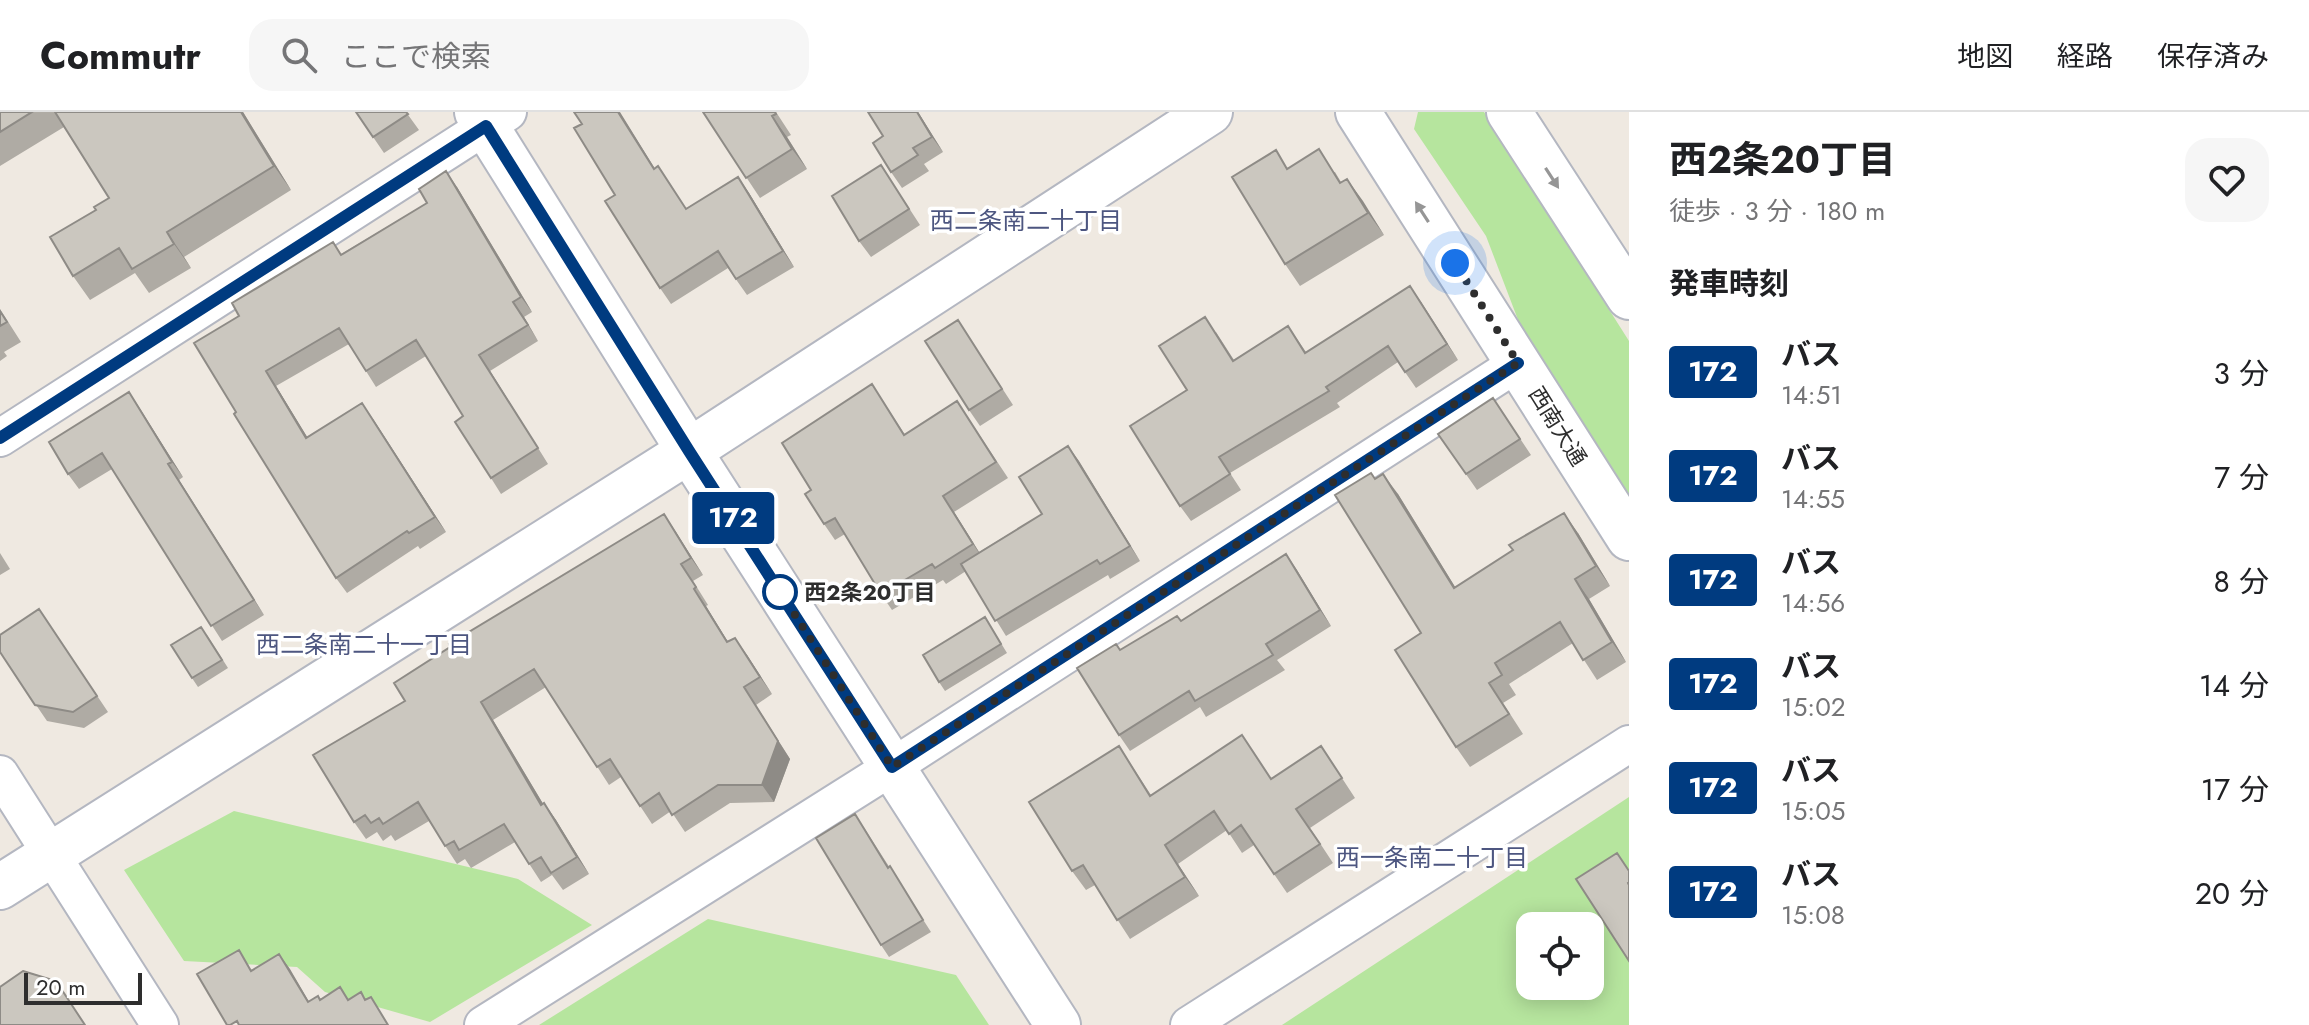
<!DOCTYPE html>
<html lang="ja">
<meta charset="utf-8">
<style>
body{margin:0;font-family:Jost,"Noto Sans JP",sans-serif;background:#f6f6f6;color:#202124;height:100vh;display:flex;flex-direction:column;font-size:30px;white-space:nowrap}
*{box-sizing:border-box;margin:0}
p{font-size:26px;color:#757577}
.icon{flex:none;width:44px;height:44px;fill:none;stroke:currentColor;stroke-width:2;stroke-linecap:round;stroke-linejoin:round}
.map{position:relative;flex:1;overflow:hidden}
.side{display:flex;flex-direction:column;background:#fff;width:680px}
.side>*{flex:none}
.badge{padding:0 16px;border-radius:6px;font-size:28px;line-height:52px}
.tools{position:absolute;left:1516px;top:800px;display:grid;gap:16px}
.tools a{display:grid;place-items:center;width:88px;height:88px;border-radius:16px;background:#fff;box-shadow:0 4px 20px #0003;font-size:40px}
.scale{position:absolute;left:24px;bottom:20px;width:118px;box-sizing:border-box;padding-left:8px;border:4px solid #2e2e2e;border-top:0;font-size:22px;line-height:28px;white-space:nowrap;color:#2e2e2e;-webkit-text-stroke:6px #fff;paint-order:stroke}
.you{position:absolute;width:40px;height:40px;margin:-20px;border:6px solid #fff;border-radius:50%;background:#1a73e8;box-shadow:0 0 0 12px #1a73e833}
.map>.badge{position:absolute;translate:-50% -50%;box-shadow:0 0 0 4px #fff}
h2{padding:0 40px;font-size:30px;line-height:72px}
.round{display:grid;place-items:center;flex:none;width:84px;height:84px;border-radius:24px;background:#f6f6f6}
.summary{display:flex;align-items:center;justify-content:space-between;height:136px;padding:0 40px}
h1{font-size:38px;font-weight:700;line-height:60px}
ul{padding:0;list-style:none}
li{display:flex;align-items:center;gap:24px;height:104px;padding:0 40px}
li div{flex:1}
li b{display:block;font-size:30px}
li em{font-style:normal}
li .badge{min-width:88px;font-weight:700;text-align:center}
header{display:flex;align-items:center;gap:48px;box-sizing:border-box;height:112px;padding:0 40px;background:#fff;border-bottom:2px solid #e0e0e0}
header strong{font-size:38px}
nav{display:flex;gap:44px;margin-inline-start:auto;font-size:28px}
.search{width:560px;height:72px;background:#f6f6f6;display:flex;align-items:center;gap:20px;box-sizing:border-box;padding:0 28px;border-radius:24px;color:#757577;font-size:30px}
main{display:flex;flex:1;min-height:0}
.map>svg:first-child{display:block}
</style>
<header>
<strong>Commutr</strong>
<div class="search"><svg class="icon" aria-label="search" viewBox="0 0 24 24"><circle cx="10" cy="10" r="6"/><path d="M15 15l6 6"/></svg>ここで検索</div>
<nav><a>地図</a><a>経路</a><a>保存済み</a></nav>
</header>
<main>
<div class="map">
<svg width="1629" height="913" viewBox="0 0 1629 913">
<rect width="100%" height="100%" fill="#efe9e1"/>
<path fill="#b6e59e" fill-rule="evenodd" d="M1418 0H1484L1629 229V387L1520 213 1486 124 1414 17Z
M1629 685V913H1282ZM1530 814H1590V874H1530Z
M234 699 518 767 592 813 430 910 325 880 297 855 184 849 124 758Z
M708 807 956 863 989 913H539Z"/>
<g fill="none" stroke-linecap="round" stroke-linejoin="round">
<g stroke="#b4b7c1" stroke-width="40">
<path id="street" d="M0 326 508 0
M0 662 160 913
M483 913 892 655 1518 251
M1189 913 1629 632"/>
</g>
<g stroke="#b4b7c1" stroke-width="48">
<path id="secondary" d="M477 0 689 339 1058 913
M1358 0 1629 426
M1509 0 1629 185
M0 775 689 339 1210 0"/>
</g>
<use href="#street" stroke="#fff" stroke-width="36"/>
<use href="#secondary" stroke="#fff" stroke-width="44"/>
</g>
<path fill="#afaba4" d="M0 0H243L291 78 184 145 191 156 149 181 135 161 90 188 73 164 96 98 109 86 64 15 0 54Z
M356 0H406L419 18 384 41Z
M703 0H776L791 23 787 25 807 57 760 86Z
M918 0 943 40 924 52 929 59 902 76 891 60Z
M881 53 920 113 871 145 859 129Z
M1288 56 1335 60 1341 70 1347 67 1384 123 1300 174 1285 152Z
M655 57 669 70 686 97 738 65 749 81 794 155 747 183 728 156 671 192 660 176Z
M457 75 532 200 524 205 538 229 490 259 548 352 501 382 491 366 463 304 426 244 376 275 349 232 276 274 307 325 373 307 446 420 420 437 418 434 347 481 336 466 236 300 239 204 333 130 341 142 427 91Z
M1421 190 1458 248 1416 276 1398 250 1337 291 1340 295 1230 361 1241 378 1191 409 1180 394 1187 278 1216 220 1234 248 1288 214 1306 240Z
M0 197 21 230 4 240 7 244 0 249Z
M958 208 1013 293 980 314 969 298Z
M872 272 905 323 957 289 1008 366 954 400 979 440 1042 402 1068 334 1140 449 1110 467 1108 463 1006 524 966 459 946 472 943 468 892 498 881 482 845 422 835 428 824 412 811 378Z
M129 280 183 365 179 368 264 503 222 529 112 357 79 377 68 362Z
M1493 286 1531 343 1477 378 1438 322Z
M1375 367 1398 382 1455 475 1578 421 1610 474 1589 487 1626 550 1597 568 1573 531 1509 572 1516 583 1503 591 1523 622 1470 655 1456 635 1421 521Z
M664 402 703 463 693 469 708 493 706 494 728 530 747 543 772 582 756 593 790 647 774 690 730 691 685 720 671 699 652 712 621 665 609 673 546 575 493 608 543 692 544 691 556 708 589 762 563 778 552 763 541 770 515 730 471 756 465 747 457 752 429 709 395 729 391 723 383 729 377 720 366 727 354 710 405 589Z
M0 441 10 457 0 463Z
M1286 442 1331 514 1277 548 1285 558 1206 605 1200 595 1130 639 1119 623 1181 509Z
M39 497 108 600 84 616 47 609 0 540Z
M985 505 1007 541 945 579 939 570Z
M207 523 228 556 198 575 192 566Z
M1119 634 1151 683 1272 667 1321 634 1355 686 1310 716 1333 751 1287 781 1254 733 1242 741 1227 718 1178 752 1199 784 1130 827 1095 773 1086 778 1072 759Z
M863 714 931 820 889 845 881 833Z"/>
<path fill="#8e8b86" d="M241 0H243L291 78 274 54Z
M618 0H620L665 73 654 57Z
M917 0H918L943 40 932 25Z
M772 4 787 25 807 57 792 37Z
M446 59 457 75 532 200 521 185Z
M738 65 749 81 794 155 783 139Z
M1347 67 1363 89 1384 123 1368 101Z
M167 120 184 145 191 156 174 132Z
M1410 174 1421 190 1458 248 1447 232Z
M513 190 524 205 538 229 528 213Z
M479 243 490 259 548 352 538 336Z
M266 259 276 274 317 341 306 326Z
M129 280 139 295 183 365 172 350Z
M362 291 373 307 446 420 435 405Z
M1068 334 1079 349 1140 449 1130 434Z
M168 352 179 368 264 503 254 488Z
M1383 362 1398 382 1468 496 1454 476Z
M943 384 954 400 984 448 973 432Z
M1564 401 1578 421 1610 474 1596 454Z
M664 402 676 420 703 463 691 446Z
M1286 442 1297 458 1331 514 1320 498Z
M1575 467 1589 487 1626 550 1612 530Z
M694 477 706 494 739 548 727 530Z
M735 526 747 543 772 582 760 565Z
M744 575 790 647 774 690 762 673Z
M481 590 493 608 554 710 541 693Z
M544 691 556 708 589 762 577 745Z
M1165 733 1178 752 1199 784 1185 765Z
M279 842 290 857 318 905 308 890Z"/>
<path fill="#cbc7bf" stroke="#8e8b86" stroke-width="2" d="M0 0H32L0 20Z
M55 0H241L274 54 167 120 174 132 132 157 119 136 73 164 50 125 96 98 94 95 109 86Z
M356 0H406L408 2 373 25Z
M574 0H618L654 57 658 54 686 97 738 65 783 139 736 167 718 139 660 176 605 89 615 83 574 16 582 12Z
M703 0H775L776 2 772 4 792 37 746 66Z
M868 0H917L932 25 913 36 918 43 891 60 873 31 883 24Z
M1319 37 1340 71 1347 67 1368 101 1285 152 1232 65 1276 38 1287 57Z
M881 53 909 97 859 129 832 84Z
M446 59 521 185 513 190 528 213 479 243 538 336 491 366 455 310 463 304 416 228 366 259 339 216 266 259 306 326 362 291 435 405 409 421 407 419 336 466 234 302 236 300 194 231 239 204 232 191 333 130 341 143 427 91 419 77Z
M1410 174 1447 232 1405 260 1388 234 1326 275 1329 279 1219 345 1230 362 1180 394 1130 314 1187 278 1159 234 1205 205 1233 249 1288 214 1305 241Z
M0 199 7 210 0 214Z
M958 208 1002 277 969 298 925 229Z
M872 272 904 323 957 289 996 350 943 384 973 432 935 456 932 452 881 482 835 406 824 412 805 382 811 378 782 331Z
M129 280 172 350 168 352 254 488 211 514 102 341 68 362 49 330Z
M1493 286 1520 327 1466 362 1438 322Z
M1068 334 1130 434 1100 452 1097 448 995 509 961 452 1042 402 1019 365Z
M1371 361 1375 367 1383 362 1454 476 1513 438 1509 433 1564 401 1596 454 1575 467 1612 530 1583 548 1560 510 1495 551 1502 563 1489 571 1509 602 1456 635 1395 538 1421 521 1335 383Z
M664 402 691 446 681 452 696 475 694 477 727 530 735 526 760 565 744 575 778 629 762 673H718L672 703 659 681 640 694 610 647 597 655 534 557 481 590 541 693 544 691 577 745 551 761 541 745 529 752 504 712 459 738 454 729 445 734 418 690 383 712 379 706 371 711 365 703 354 710 313 643 405 589 394 571 450 535 449 532Z
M1286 442 1320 498 1266 532 1273 543 1195 589 1189 579 1119 623 1077 556 1116 532 1120 538 1177 504 1181 509Z
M39 497 97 584 73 600 35 593 0 540V523Z
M985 505 1001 532 939 570 923 543Z
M201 515 222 548 192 566 171 533Z
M1242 623 1271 667 1321 634 1342 666 1296 697 1320 732 1274 762 1241 713 1229 722 1214 699 1165 733 1185 765 1117 808 1083 753 1072 759 1029 690 1119 634 1150 684Z
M855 702 888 756 890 754 923 808 881 833 816 726Z
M1617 741 1629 759V770L1628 771 1629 773V849L1576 767Z
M239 838 251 859 279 842 308 890 318 884 320 888 340 875 348 888 361 880 365 888 371 885 388 913H239L237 909 230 913H227L197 862Z
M23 859 56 869 85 913H0V875Z"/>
<defs><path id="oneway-solid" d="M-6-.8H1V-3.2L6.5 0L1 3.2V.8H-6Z" transform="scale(2)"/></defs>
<g fill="#969696">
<use href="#oneway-solid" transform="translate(1552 66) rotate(57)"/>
<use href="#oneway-solid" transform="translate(1422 100) rotate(-123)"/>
</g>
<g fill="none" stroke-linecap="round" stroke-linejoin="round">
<g stroke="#fff" stroke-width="18">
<path id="line" d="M0 326 486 14 689 339 892 655 1518 251"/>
</g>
<use href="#line" stroke="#003b80" stroke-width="12"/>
<path stroke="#2e2e2e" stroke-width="8" stroke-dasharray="0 14.4" d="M780 480 776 473 892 655 1518 251 1455 151"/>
</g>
<circle fill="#fff" stroke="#003b80" stroke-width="4" cx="780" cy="480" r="16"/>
<g text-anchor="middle" stroke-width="7" stroke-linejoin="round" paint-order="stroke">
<g font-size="22" fill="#2e2e2e" stroke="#fff">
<text transform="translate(1558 314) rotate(58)" y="8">西南大通</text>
</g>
<g font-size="22" font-weight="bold" fill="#2e2e2e" stroke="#fff" text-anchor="start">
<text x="804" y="488">西2条20丁目</text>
</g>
<g font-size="24" fill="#4d5680" stroke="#fff">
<text x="1026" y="117">西二条南二十丁目</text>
<text x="364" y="541">西二条南二十一丁目</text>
<text x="1432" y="754">西一条南二十丁目</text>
</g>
</g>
</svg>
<div class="tools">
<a><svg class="icon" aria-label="locate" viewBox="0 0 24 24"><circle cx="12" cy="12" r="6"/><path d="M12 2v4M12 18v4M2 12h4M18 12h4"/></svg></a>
</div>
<div class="scale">20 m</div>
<div class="you" style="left:1455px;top:151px"></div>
<b class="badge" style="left:733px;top:406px;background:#003b80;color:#fff">172</b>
</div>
<section class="side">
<div class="summary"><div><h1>西2条20丁目</h1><p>徒歩 · 3 分 · 180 m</p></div><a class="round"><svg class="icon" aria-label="heart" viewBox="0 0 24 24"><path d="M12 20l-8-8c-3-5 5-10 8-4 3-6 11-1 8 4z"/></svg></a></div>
<h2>発車時刻</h2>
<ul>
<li><span class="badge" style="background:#003b80;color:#fff">172</span><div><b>バス</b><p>14:51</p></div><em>3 分</em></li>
<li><span class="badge" style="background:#003b80;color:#fff">172</span><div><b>バス</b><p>14:55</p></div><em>7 分</em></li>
<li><span class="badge" style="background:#003b80;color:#fff">172</span><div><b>バス</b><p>14:56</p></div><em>8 分</em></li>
<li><span class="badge" style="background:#003b80;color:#fff">172</span><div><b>バス</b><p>15:02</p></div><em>14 分</em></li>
<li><span class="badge" style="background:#003b80;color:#fff">172</span><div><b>バス</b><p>15:05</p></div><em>17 分</em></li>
<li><span class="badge" style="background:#003b80;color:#fff">172</span><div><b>バス</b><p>15:08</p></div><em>20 分</em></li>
</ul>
</section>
</main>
